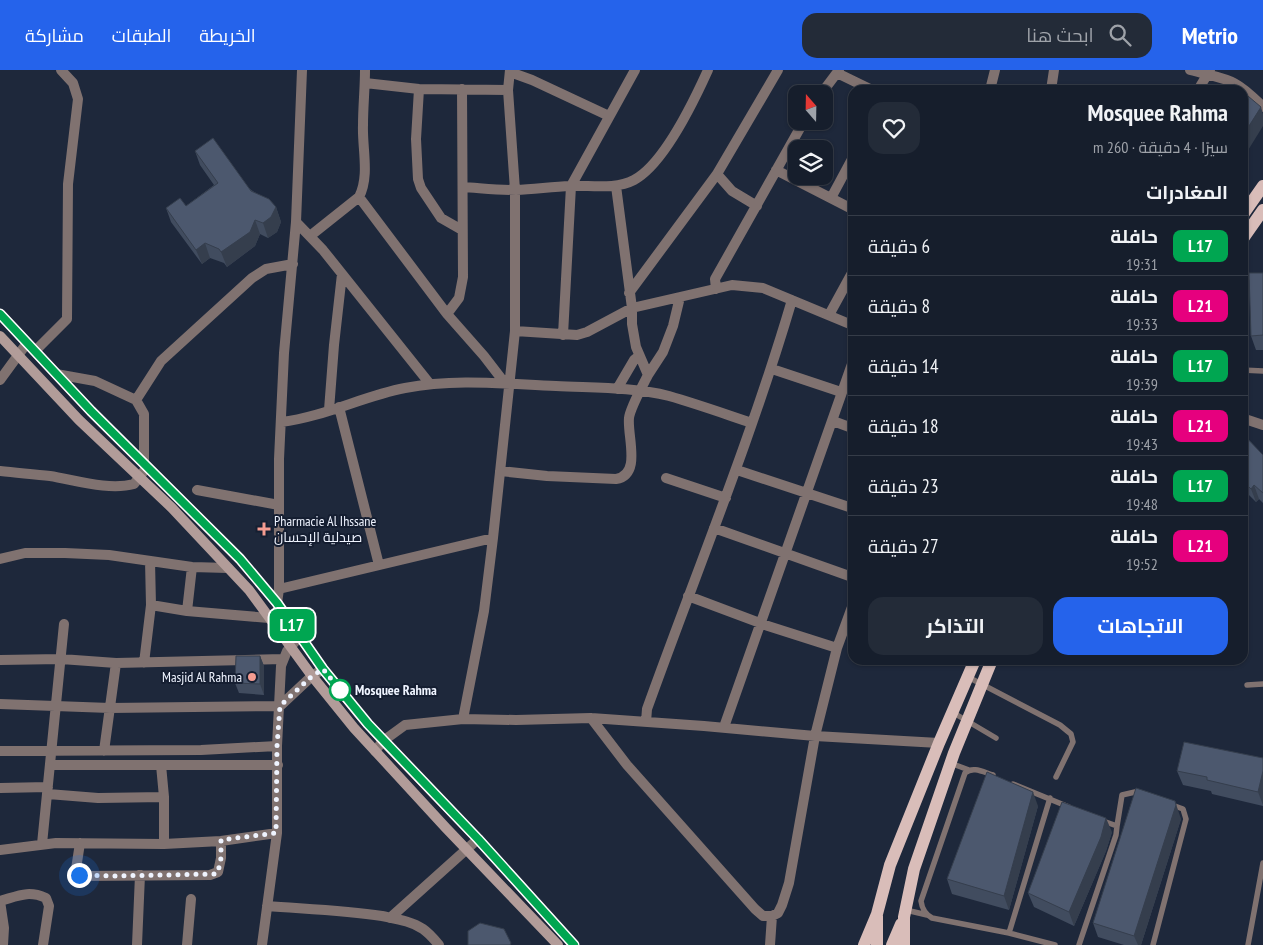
<!DOCTYPE html>
<html lang="ar">
<meta charset="utf-8">
<style>
body{margin:0;font-family:"PT Sans Narrow",Cairo,sans-serif;background:#232b38;color:#f1f3f6;direction:rtl;height:100vh;display:flex;flex-direction:column;font-size:19px;white-space:nowrap}
*{box-sizing:border-box;margin:0}
p{font-size:16px;color:#9ea2a9}
.icon{flex:none;width:28px;height:28px;fill:none;stroke:currentColor;stroke-width:2;stroke-linecap:round;stroke-linejoin:round}
.map{position:relative;flex:1;overflow:hidden;direction:ltr}
.drawer{position:absolute;left:848px;top:15px;width:400px;height:580px;display:flex;flex-direction:column;background:#161e2c;border-radius:15px;box-shadow:0 1px 4px #0004,0 0 0 1px #353c48;direction:rtl}
.drawer>*{flex:none}
.badge{padding:0 10px;border-radius:8px;font-size:18px;line-height:32px}
.needle{width:32px;rotate:340deg}
.fabs{position:absolute;left:788px;top:15px;display:grid;gap:10px}
.fabs a{display:grid;place-items:center;width:45px;height:45px;border-radius:10px;background:#161e2c;box-shadow:0 1px 4px #0004,0 0 0 1px #353c48;font-size:25px}
.you{position:absolute;width:25px;height:25px;margin:-12px;border:4px solid #fff;border-radius:50%;background:#1a73e8;box-shadow:0 0 0 8px #1a73e833}
.map>.badge{position:absolute;translate:-50% -50%;box-shadow:0 0 0 2px #fff}
h2{padding:0 20px;font-size:19px;line-height:45px}
.round{display:grid;place-items:center;flex:none;width:52px;height:52px;border-radius:15px;background:#232b38}
.summary{display:flex;align-items:center;justify-content:space-between;height:85px;padding:0 20px}
h1{font-size:24px;font-weight:700;line-height:38px}
.button{display:flex;gap:10px;margin-top:auto;padding:10px 20px}
.button a{flex:1;height:58px;border-radius:15px;background:#2563eb;color:#fff;font-size:20px;font-weight:700;line-height:58px;text-align:center}
.button a+a{background:#232b38;color:#f1f3f6}
ul{padding:0;list-style:none}
li{display:flex;align-items:center;gap:15px;height:60px;padding:0 20px;border-top:1px solid #353c48}
li div{flex:1}
li b{display:block;font-size:19px}
li em{font-style:normal}
li .badge{min-width:55px;font-weight:700;text-align:center}
header{display:flex;align-items:center;gap:30px;box-sizing:border-box;height:70px;padding:0 25px;background:#2563eb;color:#fff}
header strong{font-size:24px}
nav{display:flex;gap:28px;margin-inline-start:auto;font-size:18px}
.search{width:350px;height:45px;background:#232b38;display:flex;align-items:center;gap:12px;box-sizing:border-box;padding:0 18px;border-radius:15px;color:#9ea2a9;font-size:19px}
.map>svg:first-child{display:block}
</style>
<header>
<strong>Metrio</strong>
<div class="search"><svg class="icon" aria-label="search" viewBox="0 0 24 24"><circle cx="10" cy="10" r="6"/><path d="M15 15l6 6"/></svg>ابحث هنا</div>
<nav><a>الخريطة</a><a>الطبقات</a><a>مشاركة</a></nav>
</header>
<div class="map">
<svg width="1263" height="875" viewBox="0 0 1263 875">
<rect width="100%" height="100%" fill="#1e283b"/>
<g fill="none" stroke-linecap="round" stroke-linejoin="round">
<path stroke="#807270" stroke-width="5.5" d="M1242 207H1263
M1242 300 1263 301
M968 607 1060 655 1071 664 1073 672 1056 707
M1247 615 1263 614
M952 642 996 668
M950 693 969 700
M993 705C983 702 973 696 965 703L921 831C922 839 925 844 932 848L1009 863 1055 875
M1013 714 1069 737
M1117 756 1122 725 1135 722 1142 725
M906 840 927 845
M1009 863 1050 728
M1079 875 1116 765 1117 756 1103 751
M1153 875 1186 749 1183 739 1172 735
M1248 875 1263 793"/>
<path stroke="#807270" stroke-width="10" d="M1190 0C1228 10 1234 7 1263 37
M510 2 532 10 609 46
M837 3 872 20
M365 13 419 19 508 20
M419 19 416 69 418 109 421 118 441 148 462 160
M990 20 995 0
M1051 20 1054 0
M1198 20 1210 0
M821 24 839 0
M776 100 852 139
M717 104 732 121 757 136
M463 117C480 118 498 120 516 120 534 119 552 117 570 116 590 115 615 120 634 110 664 94 694 31 708 0
M359 127 447 244 484 286 504 312
M831 128 852 89
M296 152 323 180 430 314
M310 166 359 127C370 106 362 78 363 55 363 36 365 18 365 0
M716 219 715 209 804 51
M629 223 717 104 778 0
M447 244 459 228 463 207 462 19
M829 245 852 203
M515 261 577 265 587 262 632 238 732 215 763 218 852 255
M563 265 571 116 635 0
M35 281 67 249 68 114 78 29 73 13 61 0
M772 299 841 322
M56 304 95 311 136 330 144 344V394
M648 305 663 282 673 256 680 227
M0 310 27 273
M617 319 634 290 639 286
M136 330 161 291 252 208 266 199 293 194
M339 337 379 495
M329 340 334 275 342 204
M1242 348 1263 355
M833 351 852 358
M281 352C324 347 363 326 405 318 455 308 506 314 556 316 594 318 633 317 669 326 697 334 725 344 752 353
M737 400 852 438
M0 401C17 403 34 404 50 406 75 410 109 421 134 414L147 397
M500 401 547 406 616 409C642 405 627 366 629 348 630 338 643 315 648 305L636 277 632 254V238L616 116
M666 408 726 428
M197 420 279 435
M714 458 852 507
M0 489 25 483H65L109 485 192 497 228 498
M279 519 493 468
M688 526 768 556 837 578
M277 533 279 519V389L284 283 296 152 302 0
M151 535 187 541 269 548
M187 541 192 497
M0 590 61 589 116 593 282 589
M144 593 151 535 150 491
M0 634 110 638 280 636 312 606 323 599
M591 648 627 695 755 839 763 846H772L778 843 782 835 789 813 815 666 837 578 852 537
M463 649 484 541 493 468 515 261V120L508 20 510 0
M646 652 647 639C696 503 751 369 792 230
M724 657 852 294
M0 681 201 680 277 676
M104 681 116 593
M375 681 383 671 405 655 463 649 516 650 591 648 704 656 815 666 939 673
M51 695H278
M161 695 164 727V774
M0 718 48 717
M48 724 98 728 164 727
M80 773 76 799 77 804 83 806 210 805 218 802 221 788V771
M42 774 64 554
M0 780 56 773 164 774 221 771 277 763
M0 831C18 826 28 820 46 828L49 836 43 875
M0 831 4 858 3 875
M267 836C306 839 344 840 382 846 396 849 411 851 423 859 429 863 434 869 439 875
M390 848 478 769
M137 875 140 805
M187 875 191 829
M262 875 277 763V676L281 596 287 581 300 566
M770 875 772 846"/>
<path stroke="#b29c99" stroke-width="10" d="M0 244 91 341 240 489 277 533 323 599 358 643 383 671 478 769 574 875
M0 266 79 350 172 438 249 520 312 606 354 658 446 758 558 875"/>
<path stroke="#d9bdb9" stroke-width="12" d="M1242 146 1263 116
M1242 170 1263 140
M864 875 877 844 890 795 939 673 975 590
M877 875V846
M892 875 901 854
M904 875V847L914 799 954 683 992 590"/>
</g>
<path fill="#414c5f" d="M195 81 276 137 281 152 277 162 268 168 260 164 255 176 227 197 224 193 210 188 202 194 171 152 166 138 186 136 214 115 200 95Z
M1263 203V280H1256L1251 266Z
M1242 363 1263 385V433L1259 429 1256 432 1242 418Z
M260 586 264 596V625L239 623 235 613Z
M1263 688V736L1212 724 1211 721 1183 715 1177 701Z
M1038 736 1009 840 952 824 947 809Z
M1181 749 1141 875H1124L1098 867 1093 853Z
M1112 762 1106 781 1074 856 1034 837 1028 823Z"/>
<path fill="#353e4d" d="M1261 37 1263 44V56L1242 90V67Z
M276 137 281 152 277 162 268 168 263 153Z
M255 150 260 164 255 176 227 197 221 182Z
M205 173 210 188 202 194 196 180Z
M1254 415 1259 429 1256 432 1251 419Z
M260 586 264 596V625L260 614Z
M1263 701V735L1258 722Z
M1033 722 1038 736 1009 840 1004 826Z
M1175 731 1181 749 1141 875H1138L1134 866Z
M1106 748 1112 762 1106 781 1074 856 1069 842Z"/>
<path fill="#4c586e" stroke="#353e4d" d="M1234 14 1241 20H1230Z
M1242 21 1261 37 1242 67Z
M213 68 251 121 269 129 276 137 271 147 263 153 255 150 250 162 221 182 219 179 205 173 196 180 166 138 180 128 186 136 218 113 195 81Z
M1249 203H1263V265L1251 266Z
M1242 363 1263 385V423L1254 415 1251 419 1242 410Z
M236 586H260V614L235 613Z
M1184 672 1263 688V701L1258 722 1207 710V707L1177 701Z
M987 702 1033 722 1004 826 947 809Z
M1136 718 1175 731 1176 735 1134 866 1093 853Z
M1062 732 1106 748 1101 767 1069 842 1028 823Z
M480 853 504 859 511 873 510 875H468V861Z"/>
<g fill="none" stroke-linecap="round" stroke-linejoin="round">
<g stroke="#fff" stroke-width="11">
<path id="line" d="M0 244 91 341 240 489 277 533 323 599 368 654 478 769 574 875"/>
</g>
<use href="#line" stroke="#00a651" stroke-width="8"/>
<path stroke="#eff4ff" stroke-width="5" stroke-dasharray="0 9" d="M79 805 111 806 215 804 218 802 221 788V770L276 763 277 676 280 636 312 606 323 599 342 622 340 620"/>
</g>
<g fill="#f59c91" stroke="#151e31" stroke-width="2">
<path d="M261.5 451.5h5v5h5v5h-5v5h-5v-5h-5v-5h5z"/>
<circle cx="252" cy="607" r="5"/>
</g>
<circle fill="#fff" stroke="#00a651" stroke-width="2.5" cx="340" cy="620" r="10"/>
<g text-anchor="middle" stroke-width="4" stroke-linejoin="round" paint-order="stroke">
<g font-size="14" fill="#eff4ff" stroke="#151e31" text-anchor="start">
<text x="274" y="456">Pharmacie Al Ihssane<tspan x="274" dy="16">صيدلية الإحسان</tspan></text>
<text x="242" y="612" text-anchor="end">Masjid Al Rahma</text>
</g>
<g font-size="14" font-weight="bold" fill="#eff4ff" stroke="#151e31" text-anchor="start">
<text x="355" y="625">Mosquee Rahma</text>
</g>
</g>
</svg>
<div class="fabs">
<a><svg class="needle" viewBox="-14 -14 28 28"><path d="M0-13l5 13h-10z" fill="#e53935"/><path d="M0 13l5-13h-10z" fill="#9ea2a9"/></svg></a>
<a><svg class="icon" aria-label="layers" viewBox="0 0 24 24"><path d="M12 4l9 5-9 5-9-5zM3 14l9 5 9-5"/></svg></a>
</div>
<div class="you" style="left:79px;top:805px"></div>
<b class="badge" style="left:292px;top:555px;background:#00a651;color:#fff">L17</b>
<section class="drawer">
<div class="summary"><div><h1>Mosquee Rahma</h1><p>سيرًا · 4 دقيقة · 260 m</p></div><a class="round"><svg class="icon" aria-label="heart" viewBox="0 0 24 24"><path d="M12 20l-8-8c-3-5 5-10 8-4 3-6 11-1 8 4z"/></svg></a></div>
<h2>المغادرات</h2>
<ul>
<li><span class="badge" style="background:#00a651;color:#fff">L17</span><div><b>حافلة</b><p>19:31</p></div><em>6 دقيقة</em></li>
<li><span class="badge" style="background:#e6007e;color:#fff">L21</span><div><b>حافلة</b><p>19:33</p></div><em>8 دقيقة</em></li>
<li><span class="badge" style="background:#00a651;color:#fff">L17</span><div><b>حافلة</b><p>19:39</p></div><em>14 دقيقة</em></li>
<li><span class="badge" style="background:#e6007e;color:#fff">L21</span><div><b>حافلة</b><p>19:43</p></div><em>18 دقيقة</em></li>
<li><span class="badge" style="background:#00a651;color:#fff">L17</span><div><b>حافلة</b><p>19:48</p></div><em>23 دقيقة</em></li>
<li><span class="badge" style="background:#e6007e;color:#fff">L21</span><div><b>حافلة</b><p>19:52</p></div><em>27 دقيقة</em></li>
</ul>
<div class="button"><a>الاتجاهات</a><a>التذاكر</a></div>
</section>
</div>
